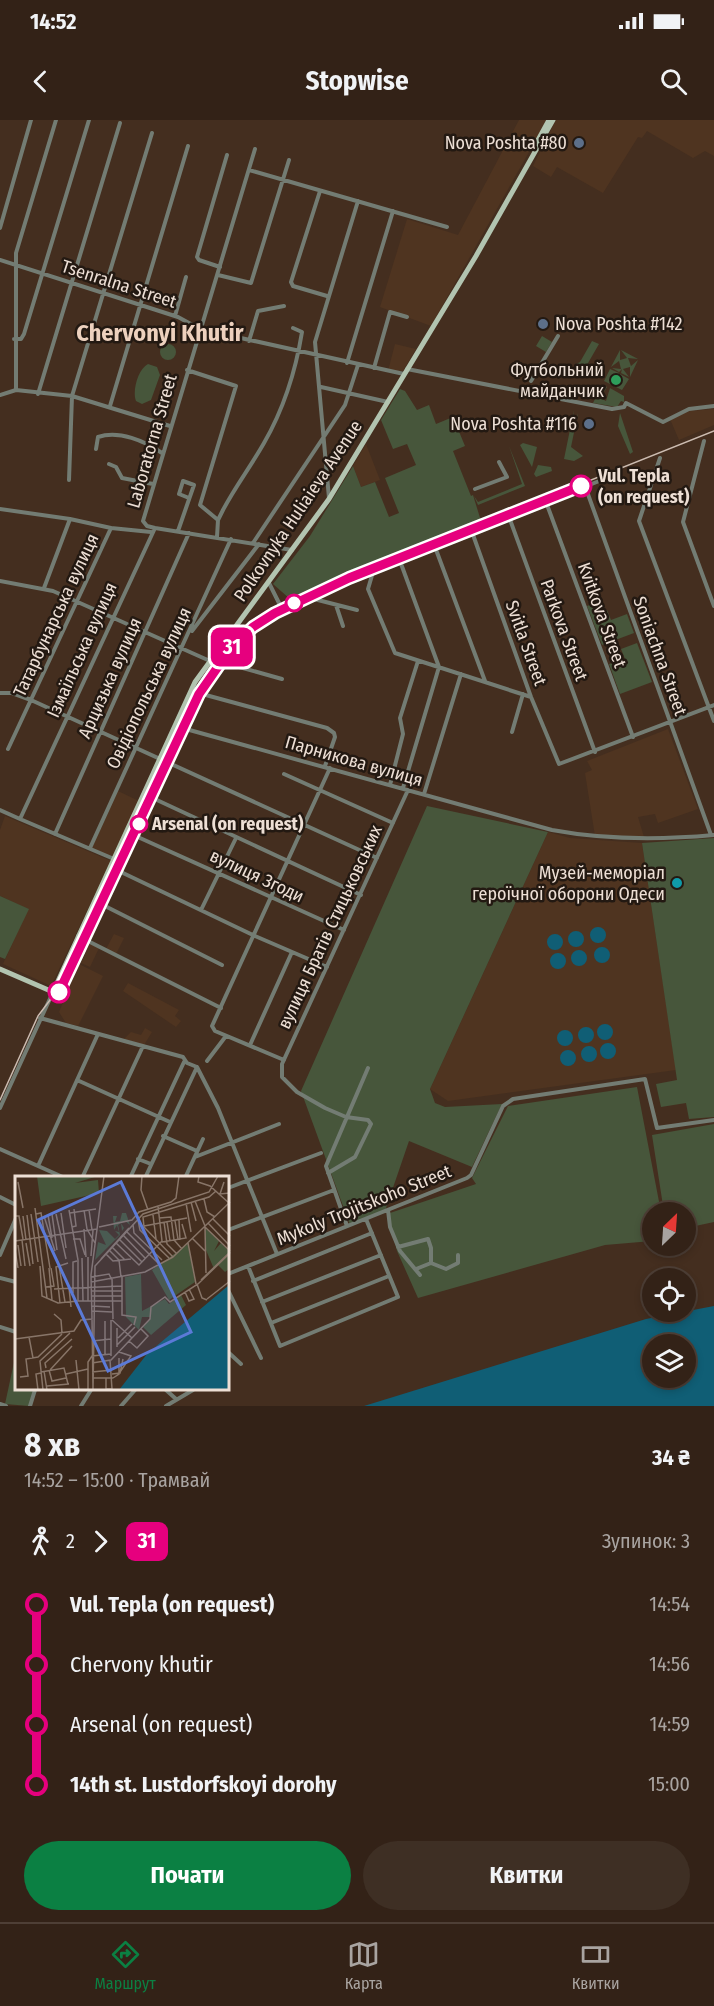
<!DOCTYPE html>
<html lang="uk">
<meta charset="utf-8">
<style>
body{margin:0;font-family:"Fira Sans Condensed",sans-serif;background:#3e2f24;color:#f1f3f6;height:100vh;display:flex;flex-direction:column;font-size:22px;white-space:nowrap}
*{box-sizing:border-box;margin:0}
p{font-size:20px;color:#a9a4a1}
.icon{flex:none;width:33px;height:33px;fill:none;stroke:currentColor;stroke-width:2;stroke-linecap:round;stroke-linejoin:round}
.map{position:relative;height:1286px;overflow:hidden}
.side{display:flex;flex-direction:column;background:#332217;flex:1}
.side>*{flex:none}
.badge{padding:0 12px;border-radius:9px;font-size:21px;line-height:39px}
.needle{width:39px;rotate:25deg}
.fabs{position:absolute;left:642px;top:1082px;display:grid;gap:12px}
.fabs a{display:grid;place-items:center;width:54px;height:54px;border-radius:50%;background:#332217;box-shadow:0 3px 9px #0003,0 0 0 2px #4e3f36;font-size:30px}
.map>.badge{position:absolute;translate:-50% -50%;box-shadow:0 0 0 3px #fff}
.legs{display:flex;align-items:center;gap:9px;height:66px;padding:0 24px;font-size:20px}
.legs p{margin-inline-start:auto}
.headline{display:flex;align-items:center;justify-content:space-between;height:102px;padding:0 24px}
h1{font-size:33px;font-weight:700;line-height:45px}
.primary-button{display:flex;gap:12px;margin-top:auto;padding:12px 24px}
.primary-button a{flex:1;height:69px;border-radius:36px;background:#0b8043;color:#fff;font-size:24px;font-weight:700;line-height:69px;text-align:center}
.primary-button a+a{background:#3e2f24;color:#f1f3f6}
ul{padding:0 24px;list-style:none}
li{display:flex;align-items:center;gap:21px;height:60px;font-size:22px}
li i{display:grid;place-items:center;width:9px;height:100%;margin:0 8px;background:currentColor}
li i::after{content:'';width:15px;height:15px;margin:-8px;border:4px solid;border-radius:50%;background:#332217}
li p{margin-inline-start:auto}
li:first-child i{background:linear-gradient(#0000 50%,currentColor 0)}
li:last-child i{background:linear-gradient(currentColor 50%,#0000 0)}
.status{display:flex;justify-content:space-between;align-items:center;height:42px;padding:0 30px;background:#332217;direction:ltr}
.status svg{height:16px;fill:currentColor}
header{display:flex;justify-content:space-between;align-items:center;height:78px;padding:0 24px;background:#332217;font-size:27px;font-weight:700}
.menu{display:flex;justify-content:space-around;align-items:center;height:84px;border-top:2px solid #4e3f36;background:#332217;font-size:16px;color:#a9a4a1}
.menu a{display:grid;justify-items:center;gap:3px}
.menu .current{color:#0b8043}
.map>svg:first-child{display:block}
</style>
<div class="status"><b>14:52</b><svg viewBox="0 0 49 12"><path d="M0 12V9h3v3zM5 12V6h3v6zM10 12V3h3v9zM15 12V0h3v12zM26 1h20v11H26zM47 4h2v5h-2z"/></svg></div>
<header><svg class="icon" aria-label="back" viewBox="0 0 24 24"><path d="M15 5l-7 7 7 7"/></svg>Stopwise<svg class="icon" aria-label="search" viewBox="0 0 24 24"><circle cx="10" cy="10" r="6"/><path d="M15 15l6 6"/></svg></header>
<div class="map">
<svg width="714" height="1286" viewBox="0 0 714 1286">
<rect width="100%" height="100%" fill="#442e1f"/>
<path fill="#4f3420" d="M519 0H547L431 206 380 187 407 99 458 115Z
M556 0H714V36L705 31 693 38 647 11 642 18 638 17 603 73 557 47 551 57 533 46Z
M395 224 416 229 403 251H388Z
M714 289V305L679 320 670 299 690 291Z
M366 324 380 360 361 367 353 346Z
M668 609 698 689 658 703 655 694 638 697 644 717 595 716 585 653 592 650 587 641Z
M118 671 139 681 113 738 92 728Z
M5 696 111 741 51 866 3 844 28 789 0 776V710Z
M548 712 570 718 642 723 676 950 448 981 430 969Z
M114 814 124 818 116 834 106 829Z
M90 823 99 828 90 847 81 843Z
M79 844 103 856 78 906 66 903 59 892Z
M128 863 179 890 175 896 181 901 176 907 123 871Z
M145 908 152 912 144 925 124 919 131 912 141 915Z"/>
<path fill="#47563b" d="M542 216 552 222 546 232 536 226Z
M592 221 599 224 584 250 576 244 580 242Z
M160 232a8 8 0 1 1 16 0a8 8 0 1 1-16 0Z
M620 230V240L627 238 621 230 638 239 628 238 631 246 638 240 630 257V247L623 249 629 257 621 253 622 249 619 252 612 248 621 249 619 241 611 247Z
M148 244 157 247 160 255 151 280 142 284 136 281C132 271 138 249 148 244Z
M610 249 619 253 618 257 620 254 629 259 622 270 604 261Z
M602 265 607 267 600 278 606 281 610 268 624 276V282L621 281 617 287 593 283Z
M400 269 405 271 417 290 429 285 436 304 453 297 465 326 453 331 471 376 473 375 481 401 290 479 273 464 310 416 353 346 361 367 375 362 389 397 399 393 385 358 416 345 407 324 393 329 381 300Z
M574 290 572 309 578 293 571 327 583 336 574 341 564 339Z
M620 293 633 332 630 334 618 306Z
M523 323 537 327 532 347 520 325Z
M509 326 525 366 478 385 474 376 478 382 522 364Z
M538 345 551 347 552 351 536 357 534 354Z
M599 482 602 491 607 490 611 500 627 494 634 513 602 525 587 486Z
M637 523 652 562 620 574 609 544 625 539 621 529Z
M175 608 183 610 77 839 72 836Z
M427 686 548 712 430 969 435 983 445 987 502 984 472 1047 409 1021 385 1091 350 1105 301 971Z
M714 718V997L689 999 686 983 661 987 656 964 677 960 642 723Z
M0 776 29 789 5 839 0 837Z
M637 967 661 1092H652V1121L605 1125 418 1178 397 1131 387 1094 476 1064 472 1058 508 986Z
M714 1004V1102L686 1108V1092H664L652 1015Z
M16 1233V1270H34L29 1286 5 1284Z"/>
<path fill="#105e75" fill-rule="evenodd" d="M590 815a8 8 0 1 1 16 0a8 8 0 1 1-16 0Z
M568 819a8 8 0 1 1 16 0a8 8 0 1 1-16 0Z
M547 822a8 8 0 1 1 16 0a8 8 0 1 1-16 0Z
M594 835a8 8 0 1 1 16 0a8 8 0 1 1-16 0Z
M571 838a8 8 0 1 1 16 0a8 8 0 1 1-16 0Z
M550 841a8 8 0 1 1 16 0a8 8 0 1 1-16 0Z
M597 912a8 8 0 1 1 16 0a8 8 0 1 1-16 0Z
M578 915a8 8 0 1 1 16 0a8 8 0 1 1-16 0Z
M557 918a8 8 0 1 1 16 0a8 8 0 1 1-16 0Z
M600 931a8 8 0 1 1 16 0a8 8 0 1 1-16 0Z
M581 934a8 8 0 1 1 16 0a8 8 0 1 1-16 0Z
M560 938a8 8 0 1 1 16 0a8 8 0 1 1-16 0Z
M714 1186V1286H364L646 1199ZM652 1224H686V1257H652Z"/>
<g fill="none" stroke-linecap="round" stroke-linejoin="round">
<path stroke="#737c73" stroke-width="4" d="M255 29 143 401 147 406 155 408 292 430
M249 50 447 107
M320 71 291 162 293 166 327 176
M0 108 31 0
M0 140 178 197 200 209 404 254
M220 147 199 140 197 137 227 35
M218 155 251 163 289 40
M175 196 186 157
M14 219H21L24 214 89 0
M249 221 258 191 284 186
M347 243 393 91
M374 248 390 192 407 197
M407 249 612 289 624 287 626 283 663 302 689 289 714 286
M187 250 236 266 200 385 218 400
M531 261 558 216
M321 267 388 282
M16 270V133L56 0
M38 274 120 3
M0 275 16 270 72 276 170 306
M110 286 188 26
M704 321 683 402 714 486
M96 329 98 317C119 310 145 321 162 333
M660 338 639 401 714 601
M109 344 116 347 122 358 153 364
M69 360 72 276 152 13
M585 366 711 715
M475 369 507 357 499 342
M329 378 315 222 358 81
M546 382 633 617
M0 389 70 399
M509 397 595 632
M178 411 194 365 183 361 179 374 189 378
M472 412 531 577 559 644 714 585
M217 417 218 400 223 390C235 367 251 346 264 323 283 290 296 249 302 212L293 208
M253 423 345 285 358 245
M435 427 485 561
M400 441 439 547 403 668
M373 452 368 469 395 533 531 577
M0 461 53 471 210 541
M269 463 282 489 287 491 373 452 619 353
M44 468 70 399 111 408
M314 479 357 490
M336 485 343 506
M192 511 259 424
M215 535 232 545 282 559
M191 571 327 608 334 613 335 617 325 646
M0 573H12L31 580 377 738
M175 606 552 710C606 720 659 720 714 715
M512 612 523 574
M8 629 111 408 151 412
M284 654 393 703
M390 665 403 614 400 598 418 541
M144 674 361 775
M424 674 461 554
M0 690 20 699
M129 707 140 718 344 810
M55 714 189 413
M90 728 231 419
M114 739 20 699 155 408
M112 745 123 753 255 816 327 847
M95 781 222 845
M201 790 236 718
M78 816 221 888
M40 898 183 937 187 943 197 947
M250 925 292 832
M284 940 215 911 212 906 330 648
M207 941 226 916
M197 947 218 988 277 1134
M77 960 170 1002
M0 988 53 872
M163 1016 197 1031
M0 1029 65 1058
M195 1037 279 1004
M138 1039 151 1044
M38 1046 98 914
M328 1053 355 1037 371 1004 368 1000 346 997 325 988 297 972 282 957V944L408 670
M82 1058 143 926
M130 1058 184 942
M145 1058 197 947
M185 1058 203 1019
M228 1068 321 1033
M0 1077 16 1085
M388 1090 390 1107 400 1131 420 1155
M347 1106 326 1046 368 948
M228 1110 334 1070
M398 1127 428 1119 431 1128V1143L416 1149
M0 1135 16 1098
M431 1143 446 1149 458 1143V1135
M248 1146 280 1226 398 1177 366 1099
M228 1154 467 1058 471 1055 503 986 513 979 645 959 657 1008 714 1000
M0 1158 16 1162
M253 1161 372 1113
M228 1170 261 1238
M262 1182 381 1135
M271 1203 389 1156
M0 1207 16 1212
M228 1232 241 1244
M166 1270 176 1279
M0 1284 6 1286
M30 1286 35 1270
M81 1286 91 1270
M121 1286 135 1270
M166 1286 193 1270"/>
<path stroke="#b2c4b0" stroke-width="5" d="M537 22 549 0
M0 849 53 872 195 562 329 379 476 136 553 0"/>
<path stroke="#ccbcb1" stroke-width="1.5" d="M0 980 38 896 65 860 197 573 219 539 245 511 292 482 348 457 714 311"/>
</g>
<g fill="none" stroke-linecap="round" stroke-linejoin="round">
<g stroke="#fff" stroke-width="14">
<path id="line-1" d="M59 872 199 574 231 528 253 507 275 493 349 458 581 366"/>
</g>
<use href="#line-1" stroke="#e6007e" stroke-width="9"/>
</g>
<g fill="#5c6f8a" stroke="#231912" stroke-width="2">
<circle cx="579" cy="23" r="6"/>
<circle cx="543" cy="204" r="6"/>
<circle cx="589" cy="304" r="6"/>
</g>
<circle fill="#2e9e5b" stroke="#231912" stroke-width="2" cx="616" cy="260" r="6"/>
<g fill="#fff" stroke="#e6007e" stroke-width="3">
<circle cx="581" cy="366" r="10"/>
<circle cx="294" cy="483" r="8"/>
<circle cx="139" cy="704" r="8"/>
<circle cx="59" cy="872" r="10"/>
</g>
<circle fill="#0f9aa8" stroke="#231912" stroke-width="2" cx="677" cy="763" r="6"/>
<g text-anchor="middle" stroke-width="5" stroke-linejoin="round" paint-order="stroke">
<g font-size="18" fill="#eddfd5" stroke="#231912" text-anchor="end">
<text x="567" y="29">Nova Poshta #80</text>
<text x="555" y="210" text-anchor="start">Nova Poshta #142</text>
<text x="604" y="256">Футбольний<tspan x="604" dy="21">майданчик</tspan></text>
<text x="577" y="310">Nova Poshta #116</text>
<text x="665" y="759">Музей-меморіал<tspan x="665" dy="21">героїчної оборони Одеси</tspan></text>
</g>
<g font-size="18" fill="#eddfd5" stroke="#231912">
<text transform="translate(119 164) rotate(18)" y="6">Tsenralna Street</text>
<text transform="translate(152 321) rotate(-74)" y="6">Laboratorna Street</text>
<text transform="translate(298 391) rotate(-56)" y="6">Polkovnyka Huliaieva Avenue</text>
<text transform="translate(56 495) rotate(-65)" y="6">Татарбунарська вулиця</text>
<text transform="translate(602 495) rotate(70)" y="6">Kvitkova Street</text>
<text transform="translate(564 510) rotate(70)" y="6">Parkova Street</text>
<text transform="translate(526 523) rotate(70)" y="6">Svitla Street</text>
<text transform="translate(82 530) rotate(-66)" y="6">Ізмаїльська вулиця</text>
<text transform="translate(660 536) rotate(70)" y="6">Soniachna Street</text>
<text transform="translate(110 558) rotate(-66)" y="6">Арцизька вулиця</text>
<text transform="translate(149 568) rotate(-65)" y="6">Овідіопольська вулиця</text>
<text transform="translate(354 641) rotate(16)" y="6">Парникова вулиця</text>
<text transform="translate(257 756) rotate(25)" y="6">вулиця Згоди</text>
<text transform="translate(330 807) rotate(-65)" y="6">вулиця Братів Стицьковських</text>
<text transform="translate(364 1085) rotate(-22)" y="6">Mykoly Trojitskoho Street</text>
</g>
<g font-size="18" font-weight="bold" fill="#eddfd5" stroke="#231912" text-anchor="start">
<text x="598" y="362">Vul. Tepla<tspan x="598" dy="21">(on request)</tspan></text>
<text x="152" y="710">Arsenal (on request)</text>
</g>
<g font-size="24" font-weight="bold" fill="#edd1be" stroke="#231912">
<text x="160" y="221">Chervonyi Khutir</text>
</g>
</g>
<g transform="translate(15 1056)">
<rect width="214" height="214" fill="#442e1f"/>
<path d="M22 0H83L60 7 83 4 84 17 26 30ZM107 37H111L115 49 110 45 106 47 109 52 107 55 106 47 103 49 105 59 80 84 83 66 91 69 84 54 92 55 100 63 104 59 100 55 104 56 102 49 99 54 98 40H102L100 46 105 45ZM190 52 204 65 199 75 206 67 214 75V93L210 96 203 89 199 93 191 74ZM173 68 180 106 154 124 137 94ZM126 98 127 135 150 123 154 128 166 119 171 129 136 159 128 151 136 141H127L124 154 111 141 110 101Z" fill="#47563b"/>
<path d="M214 109V214H104L132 178Z" fill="#105e75"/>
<path fill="none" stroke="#887568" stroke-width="1.5" d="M127 0 126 14 133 34M184 0 183 6 195 10 214 27M3 6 8 32M209 6 205 18 215 17M201 15 194 21 128 41 129 51 158 81 215 26M189 23 192 36 200 41M180 25 190 50M176 26 181 45M171 27 176 56M20 32 32 122M54 34 63 84V125H77M69 34 72 53 80 67M74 34 77 54M46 37 51 72M55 37 81 33M16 38 23 86M21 38 26 37 35 92M37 38 42 74M41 38 51 83M12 39 18 88M33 39 37 62M138 39 141 63M0 40H4L8 63M8 40 11 64M29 40 40 75M144 42 156 41 159 64 167 73M198 43 215 60M123 44 125 54 154 82M164 44 165 64M160 45 163 63M149 46 152 68 162 78M152 46 155 65M193 47 215 70M118 48 119 57 147 84M129 50 172 42M57 51 61 50 59 33M84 51 117 44 124 36 156 26 161 22 164 0M190 51 191 97M190 51 215 75M69 53 71 81M111 55 145 89M108 59 130 82M177 62 190 75M58 63H65L70 79M104 63 127 86M7 64 10 90M0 65 82 53M147 66 171 62 167 48M11 67 15 90M101 67 124 89 147 65 143 30M173 67 181 108M3 69 6 90M97 71 110 84M0 74 3 92M94 74 104 84 106 101M91 78 98 85 116 83M76 80 78 54M73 81V125M67 82 68 125M86 83 114 52M25 90 27 120 43 127 63 125M44 90 50 126M34 92 37 124M107 100V139L121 141 119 149M76 101 94 98 96 102M97 102 98 143M186 104 215 76M76 106 130 96 158 81M182 108 187 122 192 124M31 111 39 110 36 92M54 112 56 131M39 113 107 110M76 115H107M170 116 174 125 179 123 174 113M58 117V86L62 85M76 120H107M192 123 215 105M77 125H107M45 127 41 91 53 87M77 130 95 131M77 135 97 136M39 138 46 144 47 157M77 143 78 214M96 144V180M97 144 117 162M90 145V179M102 152V171M14 161 18 182M103 162 117 148M0 163 59 155 66 144 77 143 76 99 89 0M77 165 96 163M114 165 122 172 133 160 126 153M102 169 120 151M104 176 116 180 105 196M61 184 64 214M77 187 96 184 135 143 136 131 150 121 155 126 183 108 215 77M31 192 30 187 57 163M34 194 37 205 51 202M35 194 57 170M29 195 32 214M26 196 49 192 53 208M77 196 97 194M51 198 73 193M97 198 105 197 108 183M5 201 13 200 11 183 23 181 47 158M78 202H98M91 202V213H97L95 184M98 202 104 198V182M32 210 54 208M23 214 21 198 26 197M28 214 25 185 55 157M73 214V186L77 180 96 178M78 214 80 90 128 38 194 16 203 0"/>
<path fill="#5b7ad7" fill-opacity="0.15" stroke="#5b7ad7" stroke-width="3" d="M106 6 176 156 93 195 23 44Z"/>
<rect width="214" height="214" fill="none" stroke="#eddfd5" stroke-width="3"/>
</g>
</svg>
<div class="fabs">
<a><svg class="needle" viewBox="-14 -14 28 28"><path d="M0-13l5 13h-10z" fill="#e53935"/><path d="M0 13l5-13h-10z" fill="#a9a4a1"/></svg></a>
<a><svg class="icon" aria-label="locate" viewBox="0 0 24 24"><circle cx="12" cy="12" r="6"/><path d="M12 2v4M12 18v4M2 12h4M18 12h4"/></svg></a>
<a><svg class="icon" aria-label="layers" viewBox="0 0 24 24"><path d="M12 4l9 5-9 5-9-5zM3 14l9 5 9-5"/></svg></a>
</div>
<b class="badge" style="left:232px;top:527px;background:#e6007e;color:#fff">31</b>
</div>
<section class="side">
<div class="headline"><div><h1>8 хв</h1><p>14:52 – 15:00 · Трамвай</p></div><b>34 ₴</b></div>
<div class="legs"><svg class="icon" aria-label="walk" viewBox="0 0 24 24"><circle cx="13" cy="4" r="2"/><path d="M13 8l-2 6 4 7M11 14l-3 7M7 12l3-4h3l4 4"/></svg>2<svg class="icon" aria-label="forward" viewBox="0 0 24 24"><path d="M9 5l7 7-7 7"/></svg><b class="badge" style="background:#e6007e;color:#fff">31</b><p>Зупинок: 3</p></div>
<ul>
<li><i style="color:#e6007e"></i><b>Vul. Tepla (on request)</b><p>14:54</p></li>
<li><i style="color:#e6007e"></i><span>Chervony khutir</span><p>14:56</p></li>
<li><i style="color:#e6007e"></i><span>Arsenal (on request)</span><p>14:59</p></li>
<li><i style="color:#e6007e"></i><b>14th st. Lustdorfskoyi dorohy</b><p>15:00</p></li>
</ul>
<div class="primary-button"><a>Почати</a><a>Квитки</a></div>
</section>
<nav class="menu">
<a class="current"><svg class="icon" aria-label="directions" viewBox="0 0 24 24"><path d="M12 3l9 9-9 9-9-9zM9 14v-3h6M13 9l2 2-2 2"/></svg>Маршрут</a>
<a><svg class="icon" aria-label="map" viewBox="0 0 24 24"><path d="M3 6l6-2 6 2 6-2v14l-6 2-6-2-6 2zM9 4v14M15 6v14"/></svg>Карта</a>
<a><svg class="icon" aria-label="tickets" viewBox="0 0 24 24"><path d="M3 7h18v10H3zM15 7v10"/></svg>Квитки</a>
</nav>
